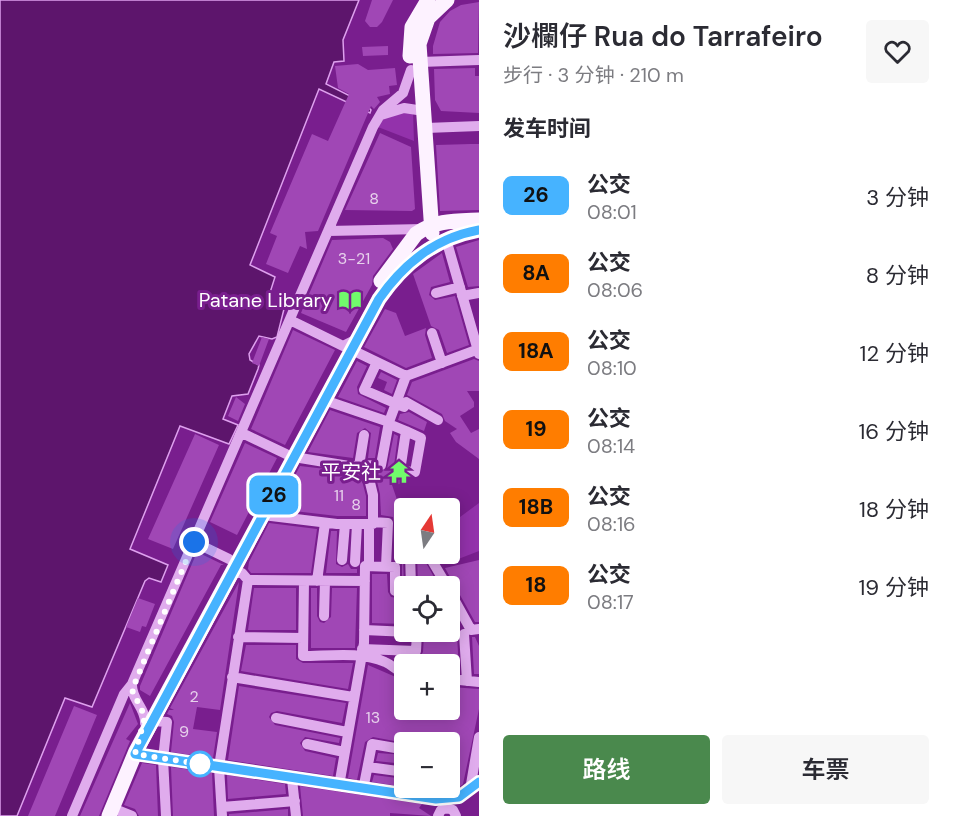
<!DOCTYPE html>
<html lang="zh">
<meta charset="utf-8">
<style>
body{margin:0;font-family:"DM Sans","Noto Sans SC",sans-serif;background:#f7f7f7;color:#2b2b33;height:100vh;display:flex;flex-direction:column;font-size:22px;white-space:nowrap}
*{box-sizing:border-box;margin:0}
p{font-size:20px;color:#7c7c81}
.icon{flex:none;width:33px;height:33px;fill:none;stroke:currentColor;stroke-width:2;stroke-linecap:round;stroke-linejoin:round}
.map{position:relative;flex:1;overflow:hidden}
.panel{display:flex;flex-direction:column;background:#fff;width:474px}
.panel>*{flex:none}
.badge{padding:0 12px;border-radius:9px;font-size:21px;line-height:39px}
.needle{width:39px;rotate:13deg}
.tools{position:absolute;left:394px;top:498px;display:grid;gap:12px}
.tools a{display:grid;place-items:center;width:66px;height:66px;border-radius:6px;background:#fff;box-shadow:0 3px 15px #0003;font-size:30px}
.you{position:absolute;width:30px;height:30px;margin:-15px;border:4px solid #fff;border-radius:50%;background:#1a73e8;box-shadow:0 0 0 9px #1a73e833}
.map>.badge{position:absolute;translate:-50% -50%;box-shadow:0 0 0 3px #fff}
h2{padding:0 24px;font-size:22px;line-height:54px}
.round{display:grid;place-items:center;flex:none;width:63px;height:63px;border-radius:6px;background:#f7f7f7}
.overview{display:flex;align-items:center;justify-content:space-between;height:102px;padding:0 24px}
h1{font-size:28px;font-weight:600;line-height:45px}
.button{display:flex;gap:12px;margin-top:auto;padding:12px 24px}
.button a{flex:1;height:69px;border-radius:6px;background:#4a894d;color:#fff;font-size:24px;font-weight:600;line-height:69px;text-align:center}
.button a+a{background:#f7f7f7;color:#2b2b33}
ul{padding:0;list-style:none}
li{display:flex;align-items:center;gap:18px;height:78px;padding:0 24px}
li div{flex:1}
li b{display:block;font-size:22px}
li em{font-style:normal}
li .badge{min-width:66px;font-weight:700;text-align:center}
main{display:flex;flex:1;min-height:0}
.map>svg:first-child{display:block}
</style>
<main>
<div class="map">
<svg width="479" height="816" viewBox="0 0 479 816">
<rect width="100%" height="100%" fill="#791e8e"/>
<path fill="#9332ab" d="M413 112 414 141 378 127 385 115Z
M479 503V551L448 563 446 560 453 551 456 520Z"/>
<path fill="#5d156c" stroke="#dea0ee" stroke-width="1.5" d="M0 0H359L343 40 344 61 334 62 326 84 364 103 371 110 370 113 319 89 250 265 275 277 267 302 284 309 277 337 272 339 259 336 249 354 250 360 259 365 258 369 248 394 232 396 223 419 238 425 229 444 180 426 130 549 168 565 161 582 149 578 145 581 92 707 65 698 17 816H0Z"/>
<path fill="#a047b5" d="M372 0H393L382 22 377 27H370L365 21Z
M479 2 478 53 433 54V46L440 22 450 11 461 5Z
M388 46V55L363 56 362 47Z
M358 64 368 70 395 68 397 85 389 86 390 94 377 97 380 102 374 109 371 106 318 231 305 232 307 249 300 246 288 273 266 264 277 236 270 233 312 134 328 141 349 94 338 88 335 66Z
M475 68V76H479V113L441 111 435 100 434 69Z
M380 133 411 147 415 209 412 211 345 210Z
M471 144H479V210L440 211 436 145Z
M383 238 390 242 393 249 373 276 372 285 346 332 301 313 332 240Z
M479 240V286L468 287 456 247Z
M442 253 450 282 431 287 429 295 435 300 455 296 469 345 447 353 439 330 431 326 413 274Z
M385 309 396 313 405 336 426 328 425 335 432 358 406 368 364 347Z
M293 330 335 350 285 445 251 429Z
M262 337 269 339 259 366 252 363Z
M474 359 479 361V391H467L474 402V407L460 416 471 433 479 429V459L456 442 450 433 457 429 445 421 442 414 407 395 412 382Z
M357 361 367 366 357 387 358 394 386 408 384 413 338 397Z
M381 372 397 380 392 394 384 390 387 382 378 378Z
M236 397 245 404 238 421 228 416Z
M330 410 380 427 375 458H368L371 433 365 428 357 433 353 458 308 452Z
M409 412 427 422 424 431 398 420 400 414Z
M195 434 219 445 173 549 148 539Z
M394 434 398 436 393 473 396 477 406 479V482H400V484L392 485 404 520 395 529 393 517 381 515 380 494 375 473 387 469Z
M245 443 277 458 237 535 210 522Z
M300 466 360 473 366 496V516H337L277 509Z
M269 523 317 529 311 573H251L248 569 249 562Z
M331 531H337L336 564 342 567 348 564 351 569H357V573H326Z
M395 531 405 532 403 554 405 624 372 623V574H387L388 592 391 597 398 598 402 592V564L394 559Z
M197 552 224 565H221L150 696 140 690V686Z
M417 554H421L439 586H418Z
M479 560V622H475L445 568Z
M239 582 220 710 197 707 193 729 217 732 213 758 171 752 174 722 172 716 167 714 169 710H174L170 708Z
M254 588H296V630H248Z
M311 588H317V616L320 622 324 623 331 617 332 588H357L355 648H311Z
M138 598 155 604 146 627 142 626 140 632 126 627Z
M450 608 460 627 457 634 459 672H450L446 658 430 659V664L405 666 393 658H419L423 652 424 635H434L429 632H450Z
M472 637H475L479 646V674H474Z
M246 645H296V659L303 663H353L348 689 241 671Z
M368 665 405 681V710H450V687L479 689V709L463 784 456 790 436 791 410 788H450V742L405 743 373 737 365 742 357 780 348 778Z
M239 686 346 703 342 723 277 711 271 713 269 717 275 725 340 738 339 743 305 737 300 743 305 751 336 758 333 776 228 760Z
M130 703 138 724 126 739 130 741 99 816H80Z
M74 706 97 715 55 816H28Z
M378 753 405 755V764L376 761Z
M142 763 156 765 158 816H139L135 809 124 805Z
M171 767 212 773 214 816H173Z
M227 775 285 784 286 794 228 799Z
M374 775 405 779V787L372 782Z
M300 786 422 804 419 808 431 816 390 813V816H303Z
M288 809V816H229V814Z"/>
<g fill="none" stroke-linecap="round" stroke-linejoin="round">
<path stroke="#e0aced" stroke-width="10" d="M420 62 479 60
M381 115 404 108 424 111
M426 128 479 126
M328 231 423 229
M446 239 479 354
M436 293 460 287
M462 296 479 293
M290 320 343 346 357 339
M432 333 442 363
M352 350 406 376
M377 362 364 390 404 407 406 402 438 420
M324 400 389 422
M389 424 406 431 400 471 415 472 421 438 406 431
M242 433 286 454
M294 457 349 466 381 465 389 422 406 376 479 349
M359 466 364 435
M263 515 337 524H373V495L366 466
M373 522 388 523 386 566
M369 524V566
M194 542 229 559
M410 554 411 586
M428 554 447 586
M342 560 345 524
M355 562 357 524
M232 573H242L248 580 365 581
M304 581 303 656C328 656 361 651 385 662 392 665 397 671 405 674
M317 581 325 523
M450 592 471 630 479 629
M324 616 325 581
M364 630 409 632
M464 634 467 681
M238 637 303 638
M362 649 416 651 417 632
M232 677 353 697
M450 679 479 682
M132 684C131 700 146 708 145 723
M276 718 347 732
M153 721 167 722 163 759 166 816
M307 744 344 752
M135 754 436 799 459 797 479 782
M368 767 405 772
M292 779 296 816
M339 786 364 643 365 566 395 567V591
M363 790 372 744 401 749
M470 790 479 737
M222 807 295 801
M112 808 132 816
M72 816 124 694 132 684 138 670 373 127 383 110 403 93 411 70
M222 816 219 767 248 580
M438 816 441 810 447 808 453 810 456 816"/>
<path stroke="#fdf2ff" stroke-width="15" d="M410 56 412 27 428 0
M432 233 419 44 428 18 447 0
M381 281 416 234C436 220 455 221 479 220
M109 816 136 751 379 299C404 263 435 238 479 230"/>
</g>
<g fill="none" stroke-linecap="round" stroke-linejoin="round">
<g stroke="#fff" stroke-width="14">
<path id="line" d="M479 230C435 238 404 263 379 299L135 754 436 799 459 797 479 782"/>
</g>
<use href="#line" stroke="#46b3ff" stroke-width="9"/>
<path stroke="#fff" stroke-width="6" stroke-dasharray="0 10.8" d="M194 542 132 690 145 717 135 754 200 764"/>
</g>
<defs>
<g id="library-bare" transform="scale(1.8)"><path d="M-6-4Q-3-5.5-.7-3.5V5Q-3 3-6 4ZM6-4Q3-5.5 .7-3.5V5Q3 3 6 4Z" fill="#71fb6c" stroke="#791e8e" stroke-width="2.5" paint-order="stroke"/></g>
<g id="temple-bare" transform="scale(1.8)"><path d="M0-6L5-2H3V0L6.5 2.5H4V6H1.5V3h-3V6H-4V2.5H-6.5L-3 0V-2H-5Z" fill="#71fb6c" stroke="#791e8e" stroke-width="2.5" paint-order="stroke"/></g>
</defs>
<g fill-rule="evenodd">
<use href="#library-bare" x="350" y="300"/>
<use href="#temple-bare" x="399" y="472"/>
</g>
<circle fill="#fff" stroke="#46b3ff" stroke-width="3" cx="200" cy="764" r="12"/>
<g text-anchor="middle" stroke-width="6" stroke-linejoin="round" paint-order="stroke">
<g font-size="16" fill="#e7d1ec">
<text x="374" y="204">8</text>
<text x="354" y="264">3-21</text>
<text x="339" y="501">11</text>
<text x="356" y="510">8</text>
<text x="194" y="702">2</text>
<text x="373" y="723">13</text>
<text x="184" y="737">9</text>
</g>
<g font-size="20" fill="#fff" stroke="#791e8e" text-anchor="end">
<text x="332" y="307">Patane Library</text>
<text x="381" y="479">平安社</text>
</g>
</g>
</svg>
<div class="tools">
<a><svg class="needle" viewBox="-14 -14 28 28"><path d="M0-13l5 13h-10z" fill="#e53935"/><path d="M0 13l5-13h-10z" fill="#7c7c81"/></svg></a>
<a><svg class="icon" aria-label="locate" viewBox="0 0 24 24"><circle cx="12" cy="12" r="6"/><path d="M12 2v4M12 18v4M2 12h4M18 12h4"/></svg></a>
<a>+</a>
<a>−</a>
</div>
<div class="you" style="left:194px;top:542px"></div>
<b class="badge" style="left:274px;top:495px;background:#46b3ff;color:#111">26</b>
</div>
<section class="panel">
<div class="overview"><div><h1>沙欄仔 Rua do Tarrafeiro</h1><p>步行 · 3 分钟 · 210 m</p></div><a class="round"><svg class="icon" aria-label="heart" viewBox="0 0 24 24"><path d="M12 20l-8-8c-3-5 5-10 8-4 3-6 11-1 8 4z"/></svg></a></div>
<h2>发车时间</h2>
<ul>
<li><span class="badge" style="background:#46b3ff;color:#111">26</span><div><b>公交</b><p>08:01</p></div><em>3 分钟</em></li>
<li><span class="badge" style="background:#ff7d00;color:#111">8A</span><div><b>公交</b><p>08:06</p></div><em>8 分钟</em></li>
<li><span class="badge" style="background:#ff7d00;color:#111">18A</span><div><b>公交</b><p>08:10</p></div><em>12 分钟</em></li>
<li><span class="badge" style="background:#ff7d00;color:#111">19</span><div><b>公交</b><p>08:14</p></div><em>16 分钟</em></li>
<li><span class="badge" style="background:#ff7d00;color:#111">18B</span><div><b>公交</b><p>08:16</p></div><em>18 分钟</em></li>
<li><span class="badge" style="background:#ff7d00;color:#111">18</span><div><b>公交</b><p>08:17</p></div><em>19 分钟</em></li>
</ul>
<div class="button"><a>路线</a><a>车票</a></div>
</section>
</main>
